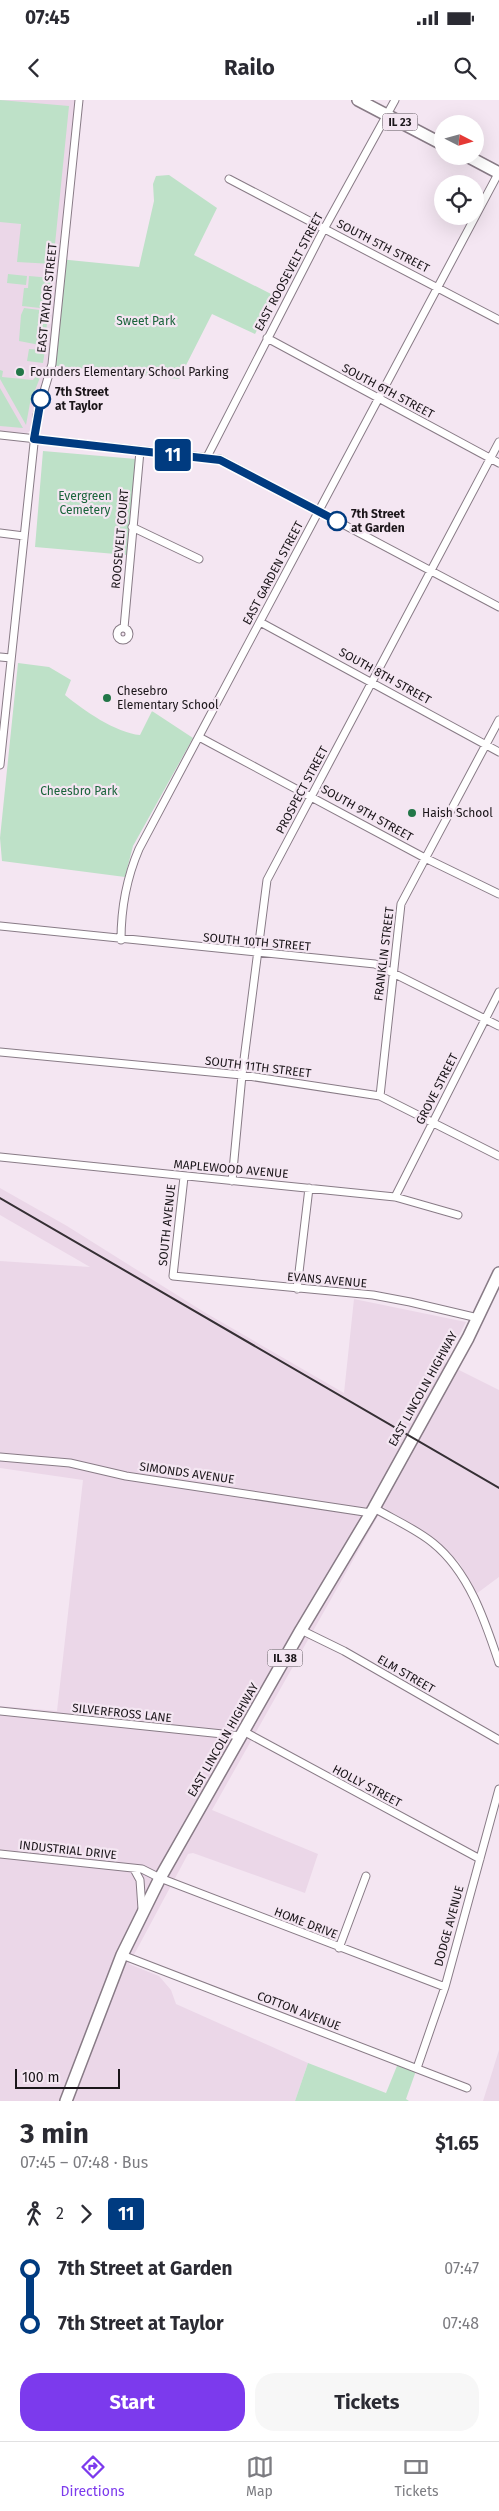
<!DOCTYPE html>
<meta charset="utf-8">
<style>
body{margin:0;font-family:"Fira Sans",sans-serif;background:#f7f7f7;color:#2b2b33;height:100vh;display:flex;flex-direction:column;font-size:19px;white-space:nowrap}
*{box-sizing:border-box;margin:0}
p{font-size:16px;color:#7c7c81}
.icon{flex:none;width:28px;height:28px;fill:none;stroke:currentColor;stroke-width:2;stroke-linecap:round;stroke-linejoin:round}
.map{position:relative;height:2001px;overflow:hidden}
.sheet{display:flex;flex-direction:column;background:#fff;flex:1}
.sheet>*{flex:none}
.badge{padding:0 10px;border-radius:4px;font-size:18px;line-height:32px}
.needle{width:32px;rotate:96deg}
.buttons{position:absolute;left:434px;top:15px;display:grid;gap:10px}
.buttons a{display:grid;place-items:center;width:50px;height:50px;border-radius:50%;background:#fff;box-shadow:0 5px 20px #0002;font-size:25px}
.scale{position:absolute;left:15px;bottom:12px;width:105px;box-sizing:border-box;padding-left:5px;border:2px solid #1a1519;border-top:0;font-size:14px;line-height:18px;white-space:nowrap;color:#1a1519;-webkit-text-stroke:4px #f4e6f2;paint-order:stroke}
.map>.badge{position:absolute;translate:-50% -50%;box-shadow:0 0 0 2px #fff}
.legs{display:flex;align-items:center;gap:8px;height:55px;padding:0 20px;font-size:16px}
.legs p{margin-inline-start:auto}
.head{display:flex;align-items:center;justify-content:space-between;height:85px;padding:0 20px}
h1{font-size:28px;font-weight:700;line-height:38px}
.button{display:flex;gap:10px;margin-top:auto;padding:10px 20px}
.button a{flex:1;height:58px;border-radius:20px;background:#7c3aed;color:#fff;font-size:20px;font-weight:700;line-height:58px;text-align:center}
.button a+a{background:#f7f7f7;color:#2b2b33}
ul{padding:0 20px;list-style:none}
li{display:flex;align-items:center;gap:18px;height:55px;font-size:19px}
li i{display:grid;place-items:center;width:8px;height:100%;margin:0 6px;background:currentColor}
li i::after{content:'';width:12px;height:12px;margin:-6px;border:4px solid;border-radius:50%;background:#fff}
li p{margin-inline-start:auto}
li:first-child i{background:linear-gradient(#0000 50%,currentColor 0)}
li:last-child i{background:linear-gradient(currentColor 50%,#0000 0)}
.status{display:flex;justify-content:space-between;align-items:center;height:35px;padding:0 25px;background:#fff;direction:ltr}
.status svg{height:14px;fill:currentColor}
header{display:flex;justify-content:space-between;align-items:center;height:65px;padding:0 20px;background:#fff;font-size:22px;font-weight:700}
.tabs{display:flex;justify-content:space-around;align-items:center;height:70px;border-top:1px solid #e1e1e2;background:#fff;font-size:14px;color:#7c7c81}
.tabs a{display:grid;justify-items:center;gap:2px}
.tabs .active{color:#7c3aed}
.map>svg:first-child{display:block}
</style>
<div class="status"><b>07:45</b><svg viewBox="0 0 49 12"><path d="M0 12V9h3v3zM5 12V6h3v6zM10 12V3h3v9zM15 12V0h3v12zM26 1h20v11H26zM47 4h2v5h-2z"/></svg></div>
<header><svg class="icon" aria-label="back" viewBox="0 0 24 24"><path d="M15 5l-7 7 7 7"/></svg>Railo<svg class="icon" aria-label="search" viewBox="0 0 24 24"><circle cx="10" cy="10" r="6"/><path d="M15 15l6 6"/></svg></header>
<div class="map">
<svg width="499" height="2001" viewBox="0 0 499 2001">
<rect width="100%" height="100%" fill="#f4e6f2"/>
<path fill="#ebd7e8" d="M0 0H76L48 265 35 305 30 331 27 333 0 331Z
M0 1088 67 1126 204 1212 344 1293 354 1199 466 1222 445 1263 499 1290V1477L476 1494 459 1462 430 1436 383 1407 212 1710 318 1754 305 1793 193 1753 188 1754 129 1864 159 1876 171 1890 176 1904 308 1963 295 2001H0V1606L57 1611 83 1380 0 1368V1161L90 1167 0 1115Z
M499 1950V2001H483L490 1979Z"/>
<path fill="#bee1c8" d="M0 0 69 6 53 164 17 162 21 124 0 122Z
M169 75 217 108 194 155 275 196 255 234 212 214 179 279 48 265 59 159 139 167 154 101 153 84 156 76Z
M8 174 27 176 26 185 7 183Z
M29 176 52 178 49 209 22 206 24 188H28Z
M24 208 48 211 45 246 19 241 21 215Z
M29 249 45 250 43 263 27 261Z
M0 270 3 271 2 277 33 280 38 274 41 275 30 303 26 325 0 279Z
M0 288 23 328 0 326Z
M43 351 136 359 127 455 35 447Z
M18 563 49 567 71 580 65 595C83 610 116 633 140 635L152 611 193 638 133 746 125 777 2 761 0 738Z
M399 1961 417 1968 406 1999 409 2001H295L308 1963 386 1993Z"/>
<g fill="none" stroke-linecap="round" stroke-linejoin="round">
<g stroke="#887b86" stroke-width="9">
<path id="minor" d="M229 79 499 220
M267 238 499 363
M0 335 220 359 499 507
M207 357 324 129 395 0
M132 427 199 459
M0 433 24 436
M260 522 499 652
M117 534a6 6 0 1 1 12 0a6 6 0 1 1-12 0Z
M124 528 140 351
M0 557 11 558
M199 637 425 758 499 794
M0 665 37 315 52 264 79 0
M0 826 375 864 499 926
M121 840C121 810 127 777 139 749L499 72
M0 952 242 975 380 996 499 1056
M380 996 401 804 499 620
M0 1057 395 1097 458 1115
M184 1077 173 1176 373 1195 410 1202 478 1218
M232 1081 242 975 267 780 499 342
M395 1097 499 892
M297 1189 309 1088
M0 1357 70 1363 126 1376 371 1413
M374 1408C393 1419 416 1429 433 1443 469 1472 485 1521 499 1563
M301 1530 344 1551 499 1640
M0 1611 242 1636
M245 1632 480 1759
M0 1754 142 1769 160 1778 445 1887
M134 1769 140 1780 142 1809
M339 1848 366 1776
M122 1855 467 1988
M417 1968 445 1887 499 1689"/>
</g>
<g stroke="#887b86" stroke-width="14">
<path id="primary" d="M358 0 442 44
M467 56 499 73
M66 2001 122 1855 160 1778 301 1530 374 1408 468 1238 499 1173"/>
</g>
<use href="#minor" stroke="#fff" stroke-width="7"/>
<use href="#primary" stroke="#fff" stroke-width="11"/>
<path stroke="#352f34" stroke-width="2" d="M0 1098 499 1388"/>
</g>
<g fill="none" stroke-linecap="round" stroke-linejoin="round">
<g stroke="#fff" stroke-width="11">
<path id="line-1" d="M41 299 34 339 220 360 337 421"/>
</g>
<use href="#line-1" stroke="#003b80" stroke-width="8"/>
</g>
<g fill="#227648" stroke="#f4e6f2" stroke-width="2">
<circle cx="20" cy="272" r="5"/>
<circle cx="107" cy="598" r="5"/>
<circle cx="412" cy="713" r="5"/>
</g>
<g fill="#fff" stroke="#003b80" stroke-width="2.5">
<circle cx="41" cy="299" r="9"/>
<circle cx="337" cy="421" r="9"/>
</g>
<g text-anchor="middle" stroke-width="4.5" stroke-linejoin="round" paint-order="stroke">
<g fill="#f4e6f2" stroke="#5b545a" stroke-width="1">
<rect x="382.5" y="13.5" width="35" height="17" rx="4"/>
<rect x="267.5" y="1549.5" width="35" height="17" rx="4"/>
</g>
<g font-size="11" font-weight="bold" fill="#1a1519">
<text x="400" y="26">IL 23</text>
<text x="285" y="1562">IL 38</text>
</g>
<g font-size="12" fill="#1a1519" stroke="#f4e6f2">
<text transform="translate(383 146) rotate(27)" y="4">SOUTH 5TH STREET</text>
<text transform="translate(289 172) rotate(-62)" y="4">EAST ROOSEVELT STREET</text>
<text transform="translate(47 198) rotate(-84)" y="4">EAST TAYLOR STREET</text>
<text transform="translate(388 291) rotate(28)" y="4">SOUTH 6TH STREET</text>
<text transform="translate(120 439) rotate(-85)" y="4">ROOSEVELT COURT</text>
<text transform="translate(273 473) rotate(-62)" y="4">EAST GARDEN STREET</text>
<text transform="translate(385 576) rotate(29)" y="4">SOUTH 8TH STREET</text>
<text transform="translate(302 690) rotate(-62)" y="4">PROSPECT STREET</text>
<text transform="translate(367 713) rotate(29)" y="4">SOUTH 9TH STREET</text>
<text transform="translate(257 842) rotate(5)" y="4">SOUTH 10TH STREET</text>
<text transform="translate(384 854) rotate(-83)" y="4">FRANKLIN STREET</text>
<text transform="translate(258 967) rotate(7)" y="4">SOUTH 11TH STREET</text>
<text transform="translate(437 989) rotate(-63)" y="4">GROVE STREET</text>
<text transform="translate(231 1069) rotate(5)" y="4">MAPLEWOOD AVENUE</text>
<text transform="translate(167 1125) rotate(-84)" y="4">SOUTH AVENUE</text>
<text transform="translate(327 1180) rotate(5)" y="4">EVANS AVENUE</text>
<text transform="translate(423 1289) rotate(-61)" y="4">EAST LINCOLN HIGHWAY</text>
<text transform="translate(187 1373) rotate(8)" y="4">SIMONDS AVENUE</text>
<text transform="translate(406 1574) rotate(30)" y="4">ELM STREET</text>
<text transform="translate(122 1613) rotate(6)" y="4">SILVERFROSS LANE</text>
<text transform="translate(223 1640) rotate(-60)" y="4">EAST LINCOLN HIGHWAY</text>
<text transform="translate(367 1686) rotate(28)" y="4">HOLLY STREET</text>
<text transform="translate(68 1750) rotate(6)" y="4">INDUSTRIAL DRIVE</text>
<text transform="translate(306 1823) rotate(21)" y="4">HOME DRIVE</text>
<text transform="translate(449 1826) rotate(-75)" y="4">DODGE AVENUE</text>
<text transform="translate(299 1911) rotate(21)" y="4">COTTON AVENUE</text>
</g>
<g font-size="12" fill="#1a643b" stroke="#f4e6f2">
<text x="146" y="225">Sweet Park</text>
<text x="85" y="400">Evergreen<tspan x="85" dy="14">Cemetery</tspan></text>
<text x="79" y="695">Cheesbro Park</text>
</g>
<g font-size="12" fill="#1a1519" stroke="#f4e6f2" text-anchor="start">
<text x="30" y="276">Founders Elementary School Parking</text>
<text x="117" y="595">Chesebro<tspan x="117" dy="14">Elementary School</tspan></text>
<text x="422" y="717">Haish School</text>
</g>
<g font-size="12" font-weight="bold" fill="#1a1519" stroke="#f4e6f2" text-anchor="start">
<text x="55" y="296">7th Street<tspan x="55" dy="14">at Taylor</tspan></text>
<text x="351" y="418">7th Street<tspan x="351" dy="14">at Garden</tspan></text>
</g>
</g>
</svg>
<div class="buttons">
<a><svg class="needle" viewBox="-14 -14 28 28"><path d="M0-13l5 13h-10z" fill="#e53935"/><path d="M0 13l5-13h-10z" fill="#7c7c81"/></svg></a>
<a><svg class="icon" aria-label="locate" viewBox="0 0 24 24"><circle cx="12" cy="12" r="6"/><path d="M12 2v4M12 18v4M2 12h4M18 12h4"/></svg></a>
</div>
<div class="scale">100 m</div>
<b class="badge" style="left:173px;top:355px;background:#003b80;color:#fff">11</b>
</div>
<section class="sheet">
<div class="head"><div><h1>3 min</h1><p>07:45 – 07:48 · Bus</p></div><b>$1.65</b></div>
<div class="legs"><svg class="icon" aria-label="walk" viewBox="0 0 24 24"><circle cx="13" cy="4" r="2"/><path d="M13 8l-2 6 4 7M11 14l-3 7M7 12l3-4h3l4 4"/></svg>2<svg class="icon" aria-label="forward" viewBox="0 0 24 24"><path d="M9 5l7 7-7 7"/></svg><b class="badge" style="background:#003b80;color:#fff">11</b></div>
<ul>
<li><i style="color:#003b80"></i><b>7th Street at Garden</b><p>07:47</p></li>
<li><i style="color:#003b80"></i><b>7th Street at Taylor</b><p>07:48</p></li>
</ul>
<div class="button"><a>Start</a><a>Tickets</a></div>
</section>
<nav class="tabs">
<a class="active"><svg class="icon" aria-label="directions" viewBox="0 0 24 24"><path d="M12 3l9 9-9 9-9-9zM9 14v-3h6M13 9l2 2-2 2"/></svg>Directions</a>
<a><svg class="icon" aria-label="map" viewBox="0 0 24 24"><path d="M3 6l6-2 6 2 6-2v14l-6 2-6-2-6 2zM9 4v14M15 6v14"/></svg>Map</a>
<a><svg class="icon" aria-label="tickets" viewBox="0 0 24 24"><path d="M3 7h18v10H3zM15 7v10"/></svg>Tickets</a>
</nav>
